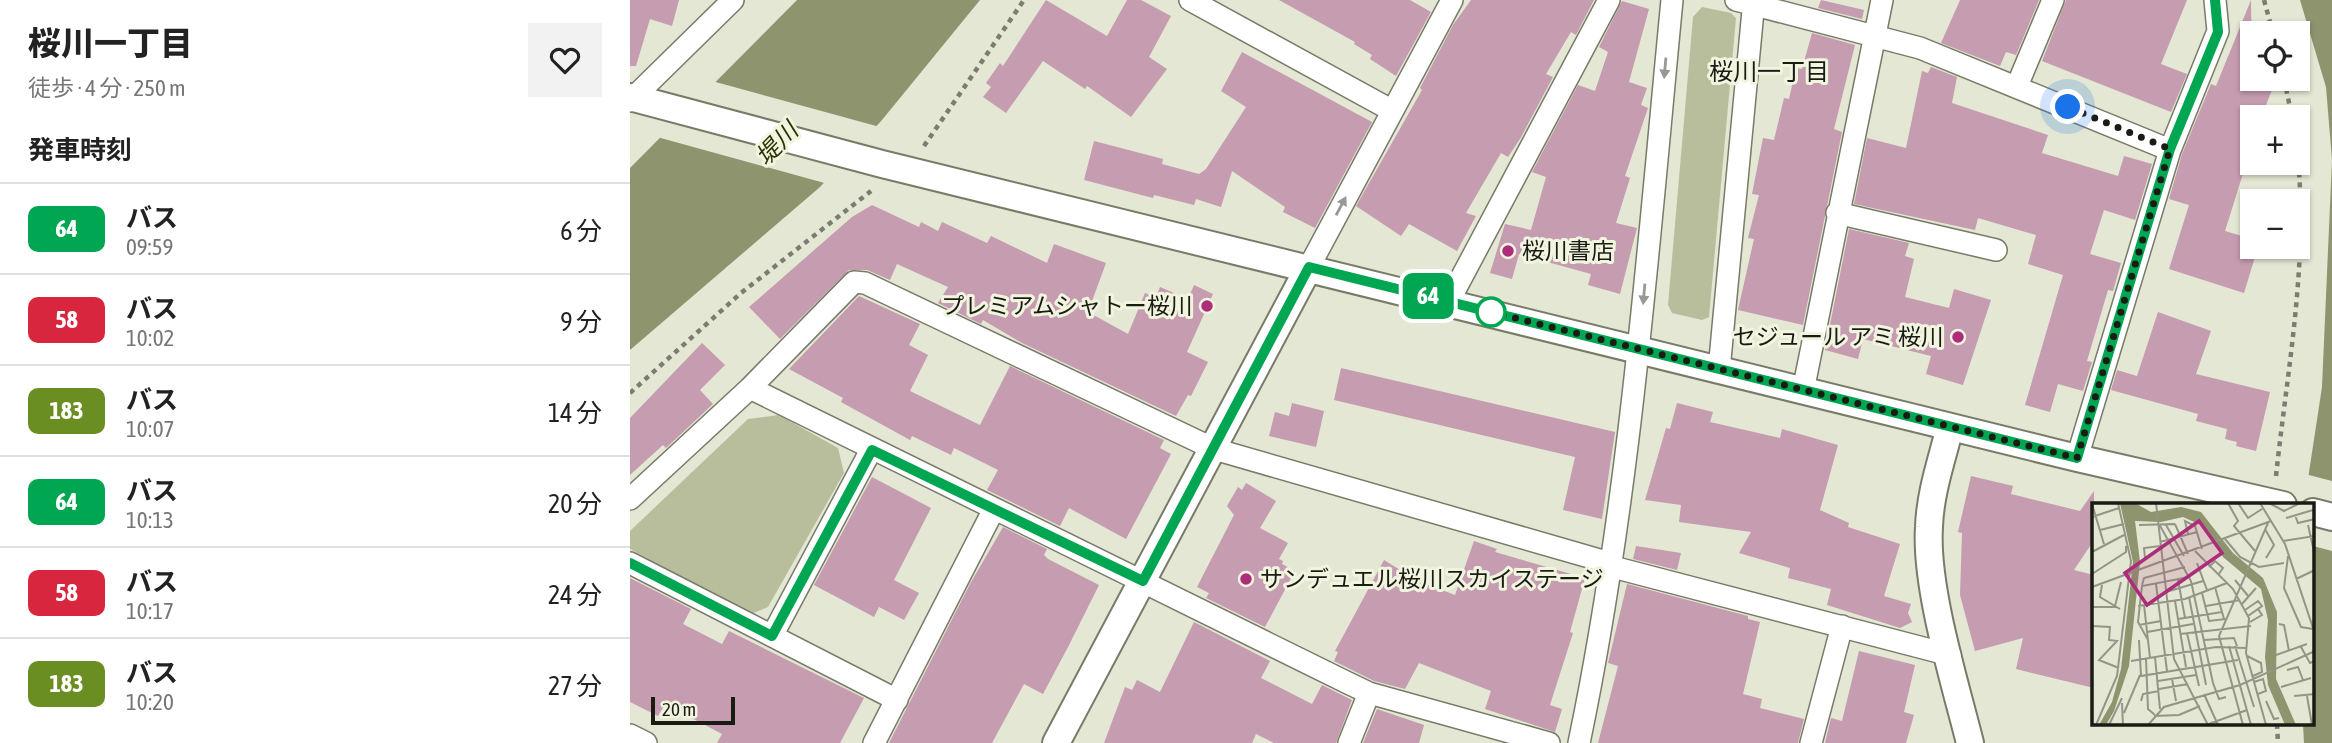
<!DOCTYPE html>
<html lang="ja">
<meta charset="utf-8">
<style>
body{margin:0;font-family:"Asap Condensed","Noto Sans JP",sans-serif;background:#f2f2f2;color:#222;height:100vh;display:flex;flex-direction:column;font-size:26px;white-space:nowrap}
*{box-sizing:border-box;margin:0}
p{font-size:23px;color:#767676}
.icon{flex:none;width:38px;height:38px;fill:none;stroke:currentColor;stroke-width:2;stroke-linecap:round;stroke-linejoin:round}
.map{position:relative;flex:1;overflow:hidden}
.panel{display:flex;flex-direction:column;background:#fff;width:630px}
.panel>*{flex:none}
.badge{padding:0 14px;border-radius:10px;font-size:24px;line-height:46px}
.controls{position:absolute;left:1610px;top:21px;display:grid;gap:14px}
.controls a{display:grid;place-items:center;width:70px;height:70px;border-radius:0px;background:#fff;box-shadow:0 2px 5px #0004;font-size:35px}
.scale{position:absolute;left:21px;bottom:18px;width:84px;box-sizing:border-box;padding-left:7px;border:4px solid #1a1b14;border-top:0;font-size:19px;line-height:24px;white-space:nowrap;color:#1a1b14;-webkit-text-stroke:5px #f1f5e0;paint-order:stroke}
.you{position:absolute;width:35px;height:35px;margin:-18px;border:5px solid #fff;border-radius:50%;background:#1a73e8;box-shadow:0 0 0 10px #1a73e833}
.map>.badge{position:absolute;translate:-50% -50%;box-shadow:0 0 0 4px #fff}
h2{padding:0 28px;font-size:26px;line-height:63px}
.round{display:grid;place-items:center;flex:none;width:74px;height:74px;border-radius:0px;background:#f2f2f2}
.head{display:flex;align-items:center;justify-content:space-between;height:119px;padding:0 28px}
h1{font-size:33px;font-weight:800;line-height:52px}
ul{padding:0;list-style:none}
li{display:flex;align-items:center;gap:21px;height:91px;padding:0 28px;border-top:2px solid #e0e0e0}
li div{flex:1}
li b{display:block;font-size:26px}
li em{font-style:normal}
li .badge{min-width:77px;font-weight:700;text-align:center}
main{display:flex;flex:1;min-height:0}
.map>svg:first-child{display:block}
</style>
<main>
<section class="panel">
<div class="head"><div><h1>桜川一丁目</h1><p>徒歩 · 4 分 · 250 m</p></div><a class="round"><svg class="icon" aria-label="heart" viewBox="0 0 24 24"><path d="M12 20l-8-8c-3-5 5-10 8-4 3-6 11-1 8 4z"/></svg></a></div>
<h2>発車時刻</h2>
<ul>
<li><span class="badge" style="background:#00a651;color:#fff">64</span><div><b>バス</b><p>09:59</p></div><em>6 分</em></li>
<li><span class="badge" style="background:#d7263d;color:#fff">58</span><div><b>バス</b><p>10:02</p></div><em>9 分</em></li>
<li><span class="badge" style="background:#6b8e23;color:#fff">183</span><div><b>バス</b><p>10:07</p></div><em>14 分</em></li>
<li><span class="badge" style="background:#00a651;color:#fff">64</span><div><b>バス</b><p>10:13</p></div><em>20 分</em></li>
<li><span class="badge" style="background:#d7263d;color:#fff">58</span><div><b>バス</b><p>10:17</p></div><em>24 分</em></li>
<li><span class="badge" style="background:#6b8e23;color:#fff">183</span><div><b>バス</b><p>10:20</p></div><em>27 分</em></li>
</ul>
</section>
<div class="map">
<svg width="1702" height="743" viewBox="0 0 1702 743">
<rect width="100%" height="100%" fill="#e3e7d3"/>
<path fill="#b8be9c" d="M1072 7 1101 13 1106 18 1079 317 1072 320 1042 313 1038 305 1063 17Z
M149 415 208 448 214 473 138 607 121 614 0 549V531L118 419Z"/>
<path fill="#8d946e" d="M167 0H350L252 120 190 187 0 350V168Z
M1670 0H1702V743H1674L1673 724H1683V505H1674L1692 387 1702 160 1696 87Z"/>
<path fill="#e3e7d3" d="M82 81 250 127 198 184 27 137Z
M1675 474 1702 481V551L1683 546V505H1670Z"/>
<path fill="#c59cb0" d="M0 0H49L42 26 20 19 6 66H0Z
M416 0 477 36 497 0H511L541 16 519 57 537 69 501 117 457 86 455 89 413 61 376 113 353 97 361 87 356 83 370 63 373 66Z
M649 0H780L801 12 766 76 740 59 742 55 724 44 725 42Z
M841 0H964L946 35 941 32 916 74 923 77 890 139 878 157 871 153 836 213 846 216 827 251 779 224 771 236 726 206 792 90 790 88 823 25Z
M1191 0 1234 10 1232 19 1188 8Z
M1330 0H1409L1386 55 1376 52 1370 66 1311 43Z
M1436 0H1557L1531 64 1557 74 1541 112 1412 61Z
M1621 0 1622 79H1633L1630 86 1642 90 1632 115 1622 112V163L1617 161 1595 231 1622 239V247H1628L1614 293 1539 269 1559 205 1539 199 1552 154 1581 84 1586 86Z
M992 1 1019 9 999 82 1017 88 1011 105 1018 108 995 176 1000 178 986 223 1007 228 990 294 958 285 961 274 889 254 882 279 860 273 875 224 901 230 916 177 902 172 948 85 965 91 978 52 969 47Z
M1182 33 1225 45 1204 129 1212 132 1173 325 1108 310 1124 239 1118 238 1129 195 1122 194 1133 138 1144 140 1154 98 1159 99 1166 68 1172 69Z
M612 52 742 122 685 228 653 212 655 207 602 171 591 207 566 199 564 205 524 195 523 198 454 180 464 141 533 159 532 164 569 174 576 169 616 107 591 91Z
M1301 67 1327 77 1322 103 1418 135 1412 153 1488 176 1494 156 1522 164 1505 220 1474 210 1460 254 1491 263 1483 291 1478 290 1457 361 1462 362 1453 391 1428 384 1420 412 1395 405 1433 275 1398 264 1406 235 1348 218 1345 230 1224 204 1237 138 1276 148 1292 71 1298 73Z
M242 205 289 227 291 222 308 231 312 222 357 243 361 236 417 263 424 244 476 263 458 312 498 334 515 293 526 297 530 287 558 299 564 285 583 294 557 352 578 362 561 396 558 395 546 416 392 343 353 320 351 324 308 303 318 287 267 264 260 280 237 270H219L150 339 119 307 222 217Z
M1219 229 1279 243 1275 256 1284 259 1275 297 1319 308 1324 289 1361 300 1333 385 1296 374 1301 356 1233 339 1228 359 1195 350Z
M229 296 290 324 279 345 298 355 280 391 350 425 380 366 534 440 530 448 541 454 496 539 439 508 430 526 357 490 368 470 324 448 321 455 282 436 280 440 211 402 213 398 159 369Z
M1528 312 1581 331 1566 374 1640 392 1626 451 1606 446 1607 442 1595 439 1597 429 1566 421 1568 414 1481 390 1487 370 1507 376Z
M72 343 95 365 70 390 83 404 36 448 33 445 0 475V418Z
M711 368 985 432 972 519 933 510 945 457 704 400Z
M662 403 694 411 686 447 639 436 645 412 659 416Z
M1047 403 1083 412 1080 422 1150 438 1152 429 1208 445 1190 510 1219 523 1218 527 1270 544 1254 596 1281 604 1278 613 1282 622 1270 628 1197 605 1201 589 1158 578 1160 568 1109 553 1121 532 1049 522 1051 505 1015 500 1036 428 1040 429Z
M1341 476 1383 486 1381 494 1450 511 1464 491V540L1444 570 1464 575V688L1386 669 1393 638 1345 651 1330 595 1332 533 1328 532Z
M242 477 301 508 264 580 289 593 274 620 249 607 244 617 184 585Z
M616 483 646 501 630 528 658 543 649 559 653 561 652 564 665 571 635 627 576 598 579 593 567 587 604 515 597 506 608 487 612 490Z
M373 527 417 549 414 555 418 559 469 585 438 647 413 694 394 684 362 743H259L340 584Z
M844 541 867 549 865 552 955 578 940 632 943 633 920 705 932 709 925 732 855 709 861 691 789 663 775 689 744 681 704 661 708 652 705 651 754 560 788 581 825 595Z
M1006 546 1051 553 1047 570 1003 559Z
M0 578 61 609 53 624 92 644 99 631 234 698 210 743H87L92 734 35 704 28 716 0 702Z
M997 584 1118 616V619L1130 622 1113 694 1132 699 1130 708 1174 719 1168 743H968L988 666 978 663Z
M564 622 640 661 631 678 682 704 692 685 722 700 706 743H644L626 734 622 743H474L495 687 502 690 507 680 530 692Z
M1229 651 1285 665 1274 712 1284 715 1276 743H1195L1201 718 1212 721Z
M747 709 794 725 789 743H733Z"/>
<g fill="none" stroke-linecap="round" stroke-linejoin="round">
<g stroke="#777b68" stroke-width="24">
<path id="minor" d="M560 0 761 110
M1106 0 1290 48 1540 150
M1387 86 1423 0
M0 101 103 0
M1207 213 1366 250
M679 267 822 0
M819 301 979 0
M1089 370 1124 0
M120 388 224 282 235 283 584 449 980 563
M1173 391 1252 0
M1447 458 1540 150 1588 31 1585 0
M0 499 120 388 716 682 739 693 919 743
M0 563 267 700
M979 566 1320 655
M142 636 241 450
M0 735 16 743
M244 743 364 509
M719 743 739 693
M949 743C1000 499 1018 248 1042 0
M1181 743 1212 626"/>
</g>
<g stroke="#777b68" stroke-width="30">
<path id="tertiary" d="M0 97 252 164 1447 458 1653 505
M1320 427C1312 459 1300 493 1299 527 1295 587 1325 683 1340 743
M1683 512 1702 517
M426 743 679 267"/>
</g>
<path stroke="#7a7d70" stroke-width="4.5" stroke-dasharray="5 5" stroke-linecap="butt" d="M1634 0 1643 33
M1654 79 1662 117
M294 146 394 0
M0 393 111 293 241 191
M1646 476C1657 372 1678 265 1668 160
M1647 724 1648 743"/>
<use href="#minor" stroke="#fff" stroke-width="21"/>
<use href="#tertiary" stroke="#fff" stroke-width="26"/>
</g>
<defs><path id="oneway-solid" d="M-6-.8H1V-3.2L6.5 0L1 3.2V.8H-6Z" transform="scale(1.75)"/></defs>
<g fill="#989895">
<use href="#oneway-solid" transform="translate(1035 68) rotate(95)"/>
<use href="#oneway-solid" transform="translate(711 206) rotate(-62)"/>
<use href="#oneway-solid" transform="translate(1014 294) rotate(95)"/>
</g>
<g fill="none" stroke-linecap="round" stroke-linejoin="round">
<g stroke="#fff" stroke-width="16">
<path id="line" d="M0 563 142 636 242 450 513 581 679 267 1447 458 1540 149 1588 32 1585 0"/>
</g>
<use href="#line" stroke="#00a651" stroke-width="10"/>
<path stroke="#1a1b14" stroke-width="7" stroke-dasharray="0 12.6" d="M861 312 1447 458 1540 149 1438 107"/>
</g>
<g fill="#ad2d7b" stroke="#f1f5e0" stroke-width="2.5">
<circle cx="878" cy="251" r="7"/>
<circle cx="577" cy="306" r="7"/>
<circle cx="1328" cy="337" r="7"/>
<circle cx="616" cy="579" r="7"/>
</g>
<circle fill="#fff" stroke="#00a651" stroke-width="3.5" cx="861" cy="312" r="14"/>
<g text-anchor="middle" stroke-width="6" stroke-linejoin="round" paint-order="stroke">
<g font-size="23" fill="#1a1b14" stroke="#f1f5e0" text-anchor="start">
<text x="892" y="259">桜川書店</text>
<text x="563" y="314" text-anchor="end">プレミアムシャトー桜川</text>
<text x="1314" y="345" text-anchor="end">セジュール アミ 桜川</text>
<text x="630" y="587">サンデュエル桜川スカイステージ</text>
</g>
<g font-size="24" fill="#1a1b14" stroke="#f1f5e0">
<text x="1139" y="80">桜川一丁目</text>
</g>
<g font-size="24" font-style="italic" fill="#2d3201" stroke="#f1f5e0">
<text transform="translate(147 144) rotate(-46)" y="8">堤川</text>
</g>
</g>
<g transform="translate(1462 503)">
<rect width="222" height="222" fill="#e3e7d3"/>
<path d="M28 0H43L59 9 89 4 109 9 141 50 171 75 185 109 184 176 204 222H193L176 182 173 154 176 117 169 86 131 54 109 22 91 14 69 19 43 18 48 59 37 163 22 208 14 222H7L20 199 29 166 41 59Z" fill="#8d946e"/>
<path fill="none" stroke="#939587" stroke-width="2" d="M64 0 82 156 116 222M136 0 146 18 142 23 163 48M146 0 156 15 170 6M168 0 193 41 223 131M177 0 192 8 208 0M0 1 12 41M203 12 206 20 223 16M0 14 27 5M194 15 221 7M67 21 99 78 121 180 127 196 134 194M83 21 96 51M47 22 83 21M74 22 92 53M216 22 223 53M173 26 182 42 174 55M8 27 32 21M96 31 93 18 103 23 110 46M133 36 148 54 167 64 192 60M191 38 223 33M68 39 105 29M103 48 141 86 157 115 154 150 174 222M0 49 32 32M196 53 192 85 209 124 221 126M53 55 52 45 68 43M105 60 115 87M117 64 123 58 131 65 126 72M0 71 34 49V43M204 76 223 67M86 77 93 115M143 77 157 94M64 81 75 168M10 82 8 94 28 106M50 82 52 75 93 64M0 84 179 18M123 84 132 116M74 89 111 78M110 90 117 118 134 116M97 94 114 182M83 98 94 164M150 101 164 85M52 102 58 155M23 103 29 79M46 103 93 96 135 80M114 103 148 97M0 104H24M153 107 166 98 170 103 156 113M86 116 130 109M158 119 170 112 166 106M187 121 192 122 197 148M47 122 69 118M0 123 18 124 17 137 25 138 7 157 27 165M55 129 101 121M95 130 107 183M88 131 159 123M47 137 49 173 146 157M56 137 46 119 50 83 97 74M112 137 142 135 145 143M137 143 159 222M143 143 162 204M209 144 218 160 223 158M184 152 215 141M155 153 169 160 170 169 161 173M63 154 68 206M54 156 56 206 63 212M39 158 124 144 154 145M195 167 206 164 211 177M80 176 84 198M66 178 104 172M162 179 171 176 174 188 166 191M189 184 219 175M67 186 96 181M112 191 126 222M202 193 223 191M215 193 220 222M49 198 51 191 67 188M174 198 182 216 187 215M30 200 31 222M32 210 48 172M62 213 87 212 108 203M4 222 25 173 39 58 26 0M17 222 30 195M56 222 72 204 148 182 223 148M114 222 155 207M151 222 127 133 176 20"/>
<path fill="#ad2d7b" fill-opacity="0.15" stroke="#ad2d7b" stroke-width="3.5" d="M107 18 130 50 55 102 33 70Z"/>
<rect width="222" height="222" fill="none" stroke="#1a1b14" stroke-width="3.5"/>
</g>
</svg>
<div class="controls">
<a><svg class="icon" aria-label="locate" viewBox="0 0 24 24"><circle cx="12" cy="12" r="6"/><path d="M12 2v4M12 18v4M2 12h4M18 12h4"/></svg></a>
<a>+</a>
<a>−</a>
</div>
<div class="scale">20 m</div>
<div class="you" style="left:1438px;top:107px"></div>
<b class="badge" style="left:798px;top:296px;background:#00a651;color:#fff">64</b>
</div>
</main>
